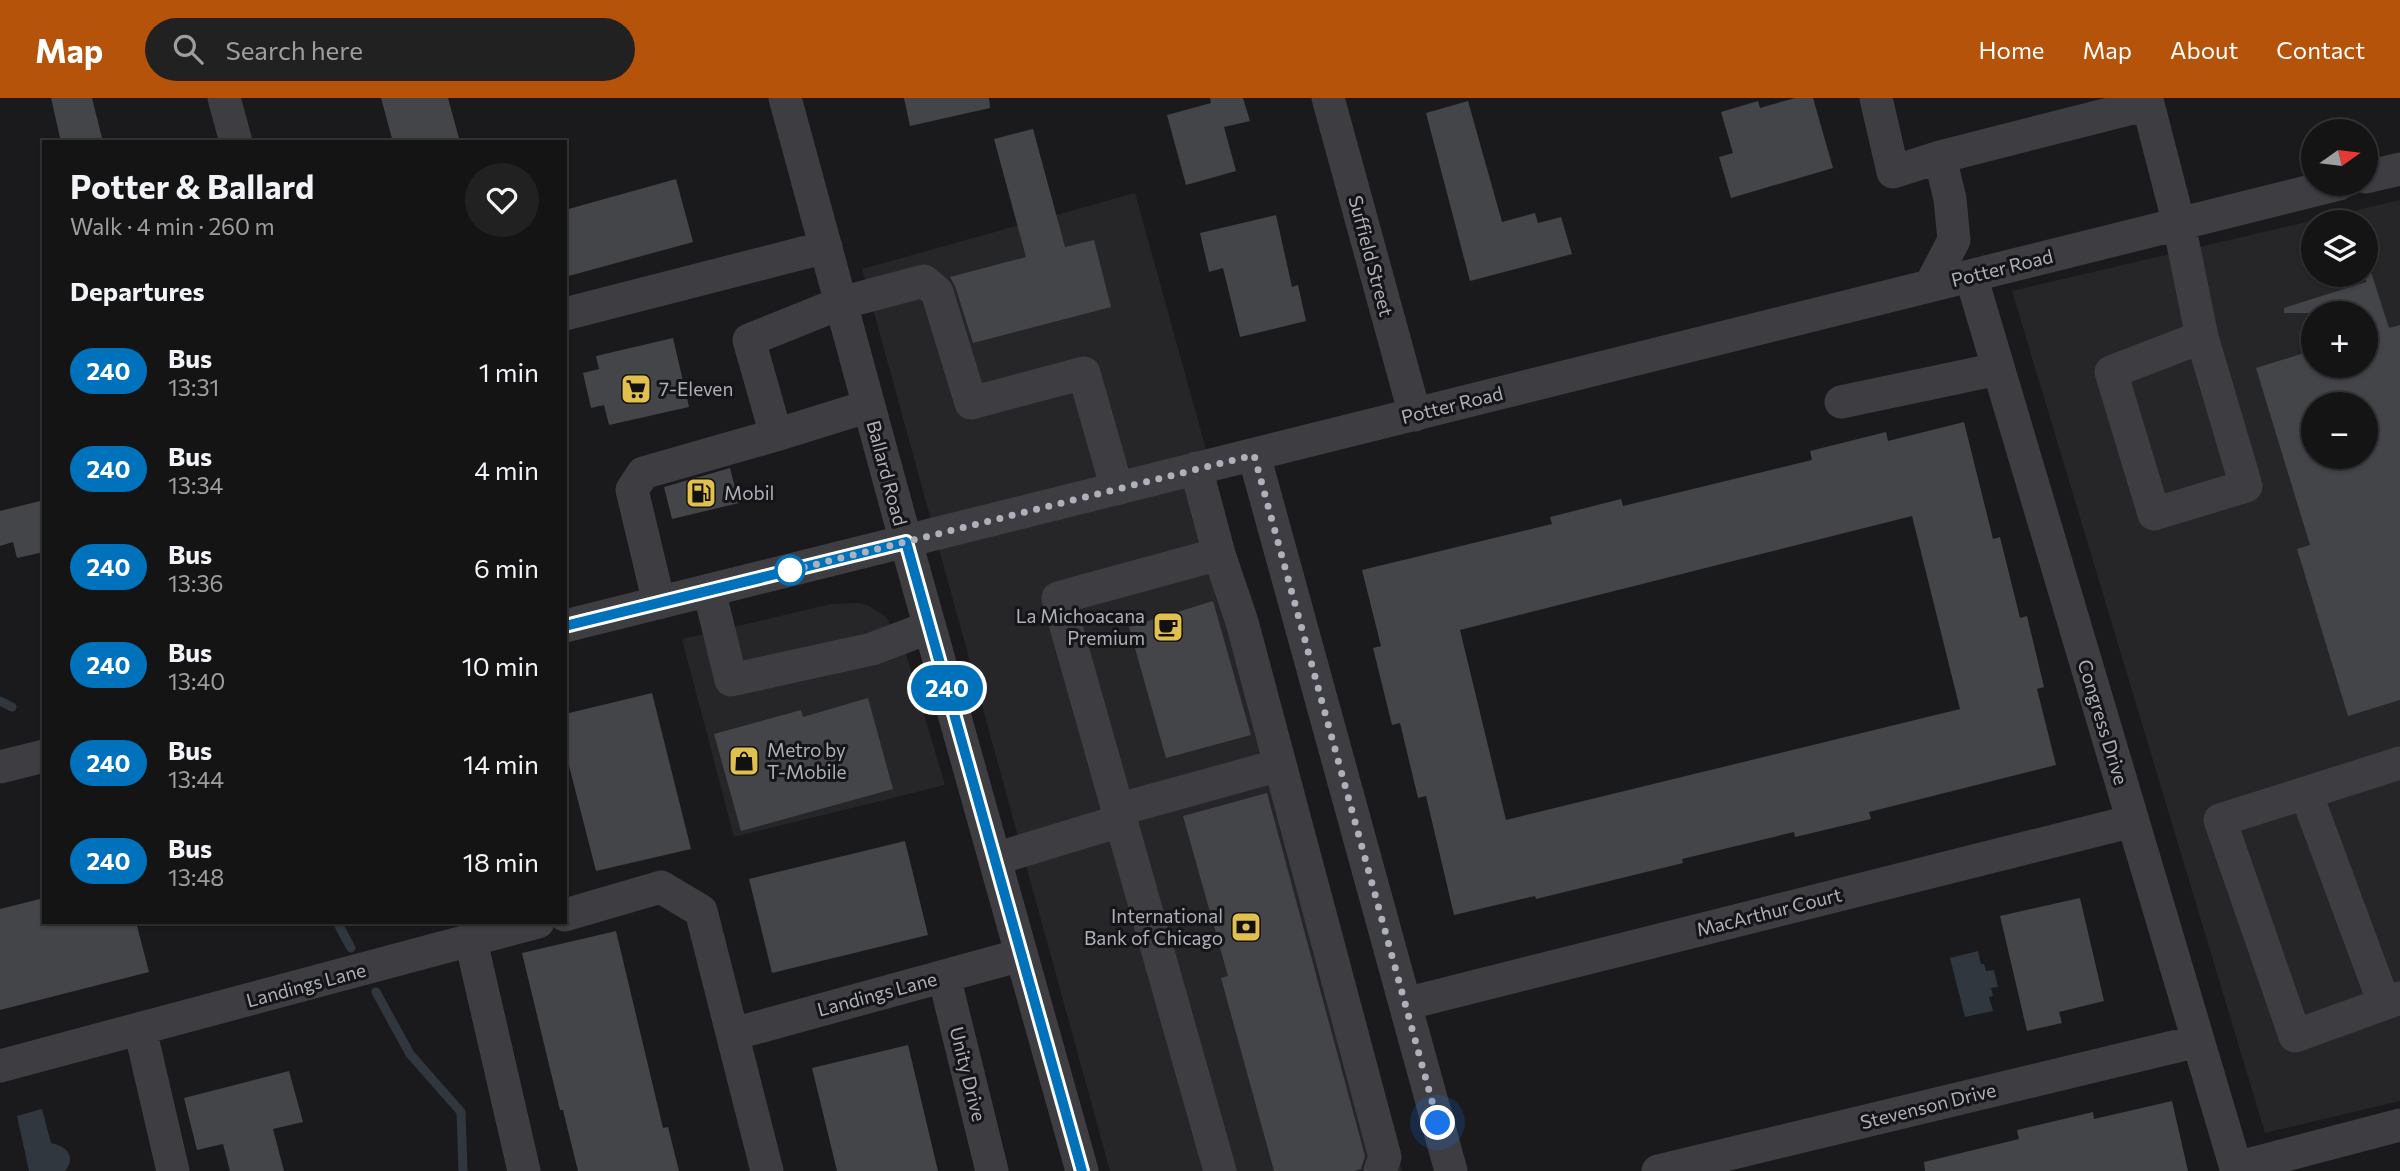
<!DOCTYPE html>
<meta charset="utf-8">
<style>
body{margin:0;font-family:Commissioner,sans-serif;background:#212122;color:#f1f3f6;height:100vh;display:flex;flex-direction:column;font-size:26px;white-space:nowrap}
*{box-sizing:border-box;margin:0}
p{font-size:23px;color:#9d9ea0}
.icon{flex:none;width:38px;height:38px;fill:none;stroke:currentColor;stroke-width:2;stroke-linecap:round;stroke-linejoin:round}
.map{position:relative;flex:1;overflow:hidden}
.drawer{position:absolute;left:42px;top:42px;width:525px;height:784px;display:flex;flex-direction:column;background:#141415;border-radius:0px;box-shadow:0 2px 5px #0004,0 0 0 2px #333334}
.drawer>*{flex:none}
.badge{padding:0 14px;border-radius:23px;font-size:24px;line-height:46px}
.needle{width:46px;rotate:76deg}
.tools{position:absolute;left:2301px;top:21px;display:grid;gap:14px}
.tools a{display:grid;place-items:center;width:77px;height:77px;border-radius:50%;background:#141415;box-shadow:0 2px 5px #0004,0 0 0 2px #333334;font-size:35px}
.you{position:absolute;width:35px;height:35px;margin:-18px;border:5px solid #fff;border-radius:50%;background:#1a73e8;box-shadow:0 0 0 10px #1a73e833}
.map>.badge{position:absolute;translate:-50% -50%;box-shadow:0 0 0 4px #fff}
h2{padding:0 28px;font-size:26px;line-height:63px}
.round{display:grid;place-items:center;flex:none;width:74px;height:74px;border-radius:37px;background:#212122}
.summary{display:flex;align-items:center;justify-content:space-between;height:119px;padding:0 28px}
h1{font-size:33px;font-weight:700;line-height:52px}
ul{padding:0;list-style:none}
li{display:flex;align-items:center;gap:21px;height:98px;padding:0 28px}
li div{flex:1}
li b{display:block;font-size:26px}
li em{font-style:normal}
li .badge{min-width:77px;font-weight:700;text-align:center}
header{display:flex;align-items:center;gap:42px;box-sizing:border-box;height:98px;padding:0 35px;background:#b45309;color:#fff}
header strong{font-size:33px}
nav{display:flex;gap:38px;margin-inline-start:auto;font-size:24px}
.search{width:490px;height:63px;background:#212122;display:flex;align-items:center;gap:18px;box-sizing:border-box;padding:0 24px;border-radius:38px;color:#9d9ea0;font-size:26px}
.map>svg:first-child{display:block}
</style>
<header>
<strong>Map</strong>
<div class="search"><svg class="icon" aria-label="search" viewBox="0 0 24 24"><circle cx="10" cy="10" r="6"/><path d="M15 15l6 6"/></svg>Search here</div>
<nav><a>Home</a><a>Map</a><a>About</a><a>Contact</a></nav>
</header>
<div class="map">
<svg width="2400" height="1073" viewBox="0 0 2400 1073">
<rect width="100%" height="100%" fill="#1a1a1c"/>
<path fill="#262629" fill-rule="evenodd" d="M1135 95 1217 391 1402 1073H1110L862 171Z
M2400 102V1003L2265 1035 2012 193ZM2314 124H2366V177H2314ZM2314 215H2366V268H2314ZM2314 306H2366V359H2314Z
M859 505 869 508 885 518 903 546 945 687 734 739 682 541 831 506Z"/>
<path fill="#31373f" d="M1978 853 1981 866H1984L1986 873 1994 872 1998 889 1991 890 1993 898 1989 899 1993 913 1965 919 1950 860Z
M42 1011 51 1045C66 1048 77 1058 65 1073H29L17 1018Z"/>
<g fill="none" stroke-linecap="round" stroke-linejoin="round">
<path stroke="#31373f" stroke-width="9" d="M0 603 12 609
M337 824 351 850
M376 894 410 956 461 1014 463 1073"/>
</g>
<path fill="#444549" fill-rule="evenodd" d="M51 0H92L103 44H61Z
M381 0H448L460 44H393Z
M904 0H989L990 10 910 28Z
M1210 0H1243L1250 23 1224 29 1236 73 1186 87 1167 17 1211 5Z
M1795 0H1813L1833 70 1731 100 1719 59 1733 55 1721 14 1758 3 1760 10Z
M1468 3 1502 124 1535 115 1538 125 1561 119 1572 156 1470 183 1426 15Z
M1033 31 1065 149 1094 142 1111 209 973 245 955 188 950 179 1026 159 994 41Z
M676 81 693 144 565 179V112Z
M1276 117 1292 189 1298 187 1306 223 1240 239 1223 170 1209 174 1200 135Z
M2371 174 2389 230 2400 227V602L2348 618 2297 451 2310 447 2256 270 2314 252V268H2366V215H2284V210L2366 184V175ZM2314 306H2366V359H2314Z
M673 240 689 309 609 327 604 307 591 310 583 275 599 271 596 258Z
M1964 324 1993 441 2000 439 2020 520 2027 518 2044 589 2037 591 2056 667 1869 714 1871 721 1795 739 1794 734 1682 761 1683 765 1536 801 1535 798 1454 817 1426 698 1418 700 1400 625 1392 627 1373 550 1381 548 1362 472 1552 426 1550 419 1621 401 1623 408 1812 362 1810 353 1886 334 1888 343ZM1912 418 1960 611 1506 722 1460 532Z
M730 370 739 405 672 421 664 389Z
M44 402V454L17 460 13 444 0 448V413Z
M1213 503 1251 637 1166 660 1129 529Z
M652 595 691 751 596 773 565 652V616Z
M868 600 893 691 741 733 714 636 801 612 803 619Z
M1267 695 1365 1058 1361 1071 1354 1073H1274L1221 880 1228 878 1183 718Z
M905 743 928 837 772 875 749 781Z
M44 800V824H136L149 874 0 912V811Z
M2080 800 2104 903 2059 914 2062 925 2027 933 2000 818Z
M616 833 663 1030 668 1029 679 1073H578L563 1012H560L522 855Z
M908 947 938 1073H837L812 970Z
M289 973 303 1024 273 1031 284 1073H230L223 1046 197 1052 184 1000Z
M2172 1003 2188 1073H1925L1924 1064 2019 1041 2017 1032 2093 1014 2094 1021Z"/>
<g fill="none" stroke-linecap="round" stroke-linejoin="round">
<path stroke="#3d3d42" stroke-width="33" d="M224 0 236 44
M785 0 906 444 1082 1073
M1328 0 1415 317
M1876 0 1893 74 1940 59
M2366 79 2400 71
M1971 178 2236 1070 2400 1027
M1930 188 1954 142 1950 101 1940 59 2148 6 2179 126 2202 239 2246 388 2154 416 2111 274 2202 239
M565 216 826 149
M1841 304 1998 271
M776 337 869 308
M1254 357 1451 1073
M1196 370 1219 456 1058 500 1220 1073
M1219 456 1242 524 1385 1059 1380 1073
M709 492 731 582 872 551 930 529
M659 505 632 392 643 375 776 337 749 242 841 205 924 183 937 194 971 305 1084 275 1117 391
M565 528 2339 86
M2400 665 2220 722 2295 938 2400 900
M0 669 44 658
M2306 695 2384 905
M1117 712 1280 667
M995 761 1120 723
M565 817 661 789 701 813 767 1073
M471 843 524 1073
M944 878 992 1073
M1405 906 2133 723
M140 931 173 1073
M733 936 1021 857
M0 968 538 824
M1658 1073 2198 943"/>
</g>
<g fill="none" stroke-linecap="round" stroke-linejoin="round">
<g stroke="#fff" stroke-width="16">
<path id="line" d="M565 528 906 444 1082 1073"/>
</g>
<use href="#line" stroke="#0072bc" stroke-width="10"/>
<path stroke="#aeb0ba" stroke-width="7" stroke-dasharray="0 12.6" d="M790 472 785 474 1254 357 1438 1025"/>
</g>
<defs>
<g id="supermarket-square" transform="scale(1.575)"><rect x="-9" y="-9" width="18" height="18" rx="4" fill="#e1c04d" stroke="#151517"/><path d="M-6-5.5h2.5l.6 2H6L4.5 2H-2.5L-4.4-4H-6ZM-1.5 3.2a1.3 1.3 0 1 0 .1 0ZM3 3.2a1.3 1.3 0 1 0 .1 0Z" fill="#111"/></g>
<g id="fuel-square" transform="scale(1.575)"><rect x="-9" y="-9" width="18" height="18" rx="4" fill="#e1c04d" stroke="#151517"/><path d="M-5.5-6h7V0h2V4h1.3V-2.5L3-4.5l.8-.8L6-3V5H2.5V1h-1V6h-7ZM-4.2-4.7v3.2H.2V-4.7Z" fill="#111"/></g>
<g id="cafe-square" transform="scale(1.575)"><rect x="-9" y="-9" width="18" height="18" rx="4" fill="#e1c04d" stroke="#151517"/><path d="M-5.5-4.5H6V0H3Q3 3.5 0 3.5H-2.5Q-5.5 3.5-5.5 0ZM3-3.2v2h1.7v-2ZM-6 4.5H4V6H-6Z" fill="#111"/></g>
<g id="shop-square" transform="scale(1.575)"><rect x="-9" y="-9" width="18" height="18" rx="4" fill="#e1c04d" stroke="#151517"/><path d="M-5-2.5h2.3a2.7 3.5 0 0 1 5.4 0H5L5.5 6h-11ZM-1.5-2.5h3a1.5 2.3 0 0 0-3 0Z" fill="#111"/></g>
<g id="bank-square" transform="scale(1.575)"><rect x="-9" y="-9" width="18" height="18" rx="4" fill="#e1c04d" stroke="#151517"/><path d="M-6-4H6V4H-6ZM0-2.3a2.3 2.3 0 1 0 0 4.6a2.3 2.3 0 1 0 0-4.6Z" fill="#111"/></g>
</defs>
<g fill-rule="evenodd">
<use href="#supermarket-square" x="636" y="291"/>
<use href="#fuel-square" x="701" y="395"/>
<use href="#cafe-square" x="1168" y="529"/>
<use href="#shop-square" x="744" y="663"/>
<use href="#bank-square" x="1246" y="829"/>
</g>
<circle fill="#fff" stroke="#0072bc" stroke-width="3.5" cx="790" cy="472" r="14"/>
<g text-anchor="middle" stroke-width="6" stroke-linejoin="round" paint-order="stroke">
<g font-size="19" fill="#aeb0ba" stroke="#151517">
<text transform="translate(1371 158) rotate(75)" y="7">Suffield Street</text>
<text transform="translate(2002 170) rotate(-14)" y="7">Potter Road</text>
<text transform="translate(1452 307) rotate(-14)" y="7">Potter Road</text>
<text transform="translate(887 375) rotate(75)" y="7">Ballard Road</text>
<text transform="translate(2103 624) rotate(73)" y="7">Congress Drive</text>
<text transform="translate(1769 814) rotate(-14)" y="7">MacArthur Court</text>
<text transform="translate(306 887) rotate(-15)" y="7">Landings Lane</text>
<text transform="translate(877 896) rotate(-15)" y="7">Landings Lane</text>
<text transform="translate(968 976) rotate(76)" y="7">Unity Drive</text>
<text transform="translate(1928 1008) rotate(-14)" y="7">Stevenson Drive</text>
</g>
<g font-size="19" fill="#aeb0ba" stroke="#151517" text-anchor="start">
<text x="659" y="298">7-Eleven</text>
<text x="724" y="402">Mobil</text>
<text x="1145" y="525" text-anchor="end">La Michoacana<tspan x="1145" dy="22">Premium</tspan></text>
<text x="767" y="659">Metro by<tspan x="767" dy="22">T-Mobile</tspan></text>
<text x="1223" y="825" text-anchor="end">International<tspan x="1223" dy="22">Bank of Chicago</tspan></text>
</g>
</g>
</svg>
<div class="tools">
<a><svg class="needle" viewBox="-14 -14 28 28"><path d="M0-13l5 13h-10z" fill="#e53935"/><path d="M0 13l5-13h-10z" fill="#9d9ea0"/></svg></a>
<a><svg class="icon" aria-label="layers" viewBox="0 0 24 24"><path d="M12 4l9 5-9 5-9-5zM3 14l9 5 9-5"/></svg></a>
<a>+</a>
<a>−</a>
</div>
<div class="you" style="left:1438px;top:1025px"></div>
<b class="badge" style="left:947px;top:590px;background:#0072bc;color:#fff">240</b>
<section class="drawer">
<div class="summary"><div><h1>Potter &amp; Ballard</h1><p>Walk · 4 min · 260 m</p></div><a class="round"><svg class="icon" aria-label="heart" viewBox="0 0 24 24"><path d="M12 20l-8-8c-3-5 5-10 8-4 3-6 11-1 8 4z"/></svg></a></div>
<h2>Departures</h2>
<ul>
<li><span class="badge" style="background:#0072bc;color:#fff">240</span><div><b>Bus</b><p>13:31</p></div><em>1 min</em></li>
<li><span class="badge" style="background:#0072bc;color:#fff">240</span><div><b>Bus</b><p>13:34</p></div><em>4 min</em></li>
<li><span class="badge" style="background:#0072bc;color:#fff">240</span><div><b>Bus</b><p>13:36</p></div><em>6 min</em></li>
<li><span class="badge" style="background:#0072bc;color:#fff">240</span><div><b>Bus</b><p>13:40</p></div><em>10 min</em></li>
<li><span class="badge" style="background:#0072bc;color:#fff">240</span><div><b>Bus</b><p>13:44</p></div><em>14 min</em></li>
<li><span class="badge" style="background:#0072bc;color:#fff">240</span><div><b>Bus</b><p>13:48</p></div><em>18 min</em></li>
</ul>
</section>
</div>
